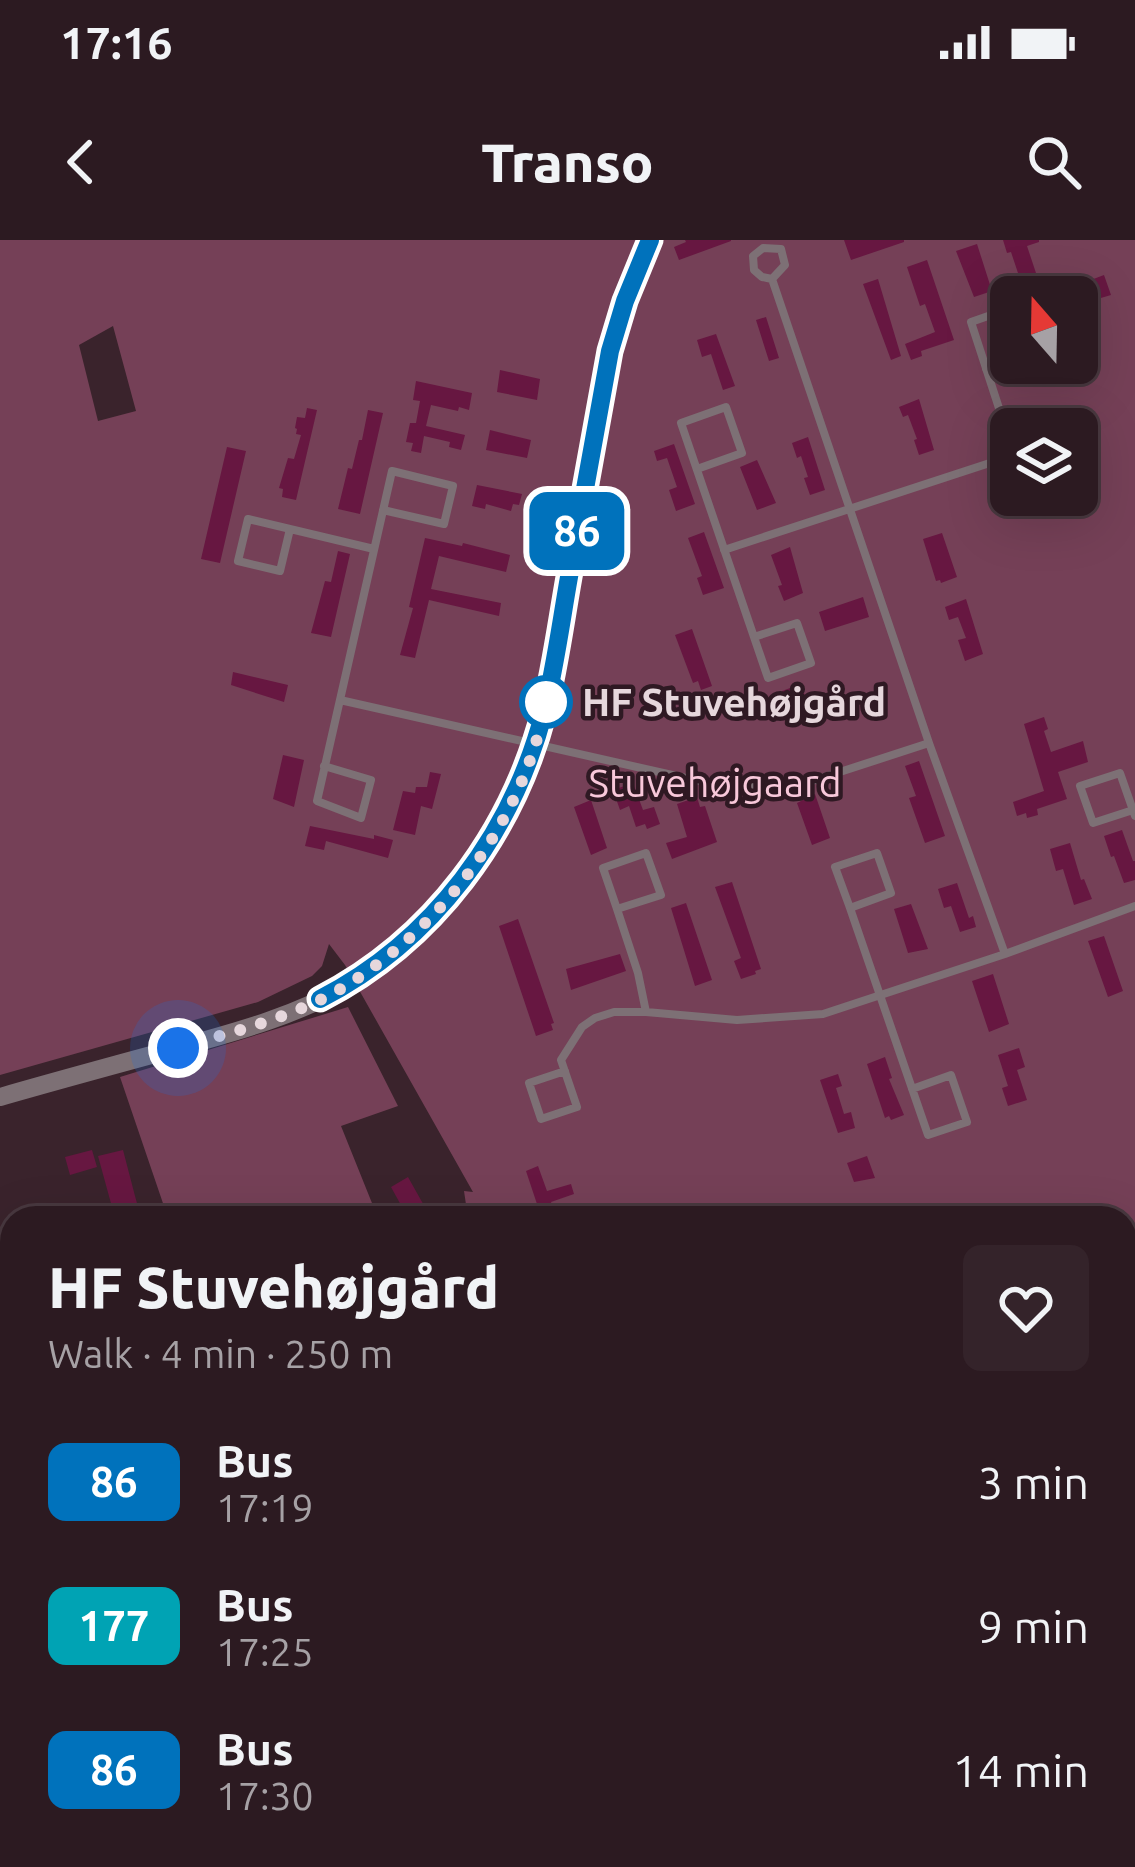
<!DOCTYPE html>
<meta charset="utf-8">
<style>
body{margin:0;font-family:Ubuntu,sans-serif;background:#34232a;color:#f1f3f6;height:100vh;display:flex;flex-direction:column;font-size:45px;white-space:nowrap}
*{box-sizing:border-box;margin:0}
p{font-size:39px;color:#a6a1a5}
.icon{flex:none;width:66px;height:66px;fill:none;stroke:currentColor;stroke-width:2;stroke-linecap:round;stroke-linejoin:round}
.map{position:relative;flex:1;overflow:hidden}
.side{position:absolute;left:0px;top:966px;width:1137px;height:663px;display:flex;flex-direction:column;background:#2c1a21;border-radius:36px 36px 0 0;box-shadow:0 12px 48px #0002,0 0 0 3px #48383f}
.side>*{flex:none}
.badge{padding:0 24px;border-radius:18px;font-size:42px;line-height:78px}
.needle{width:78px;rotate:340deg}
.controls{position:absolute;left:990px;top:36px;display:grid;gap:24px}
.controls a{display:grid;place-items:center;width:108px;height:108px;border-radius:18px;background:#2c1a21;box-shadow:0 12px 48px #0002,0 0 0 3px #48383f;font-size:60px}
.you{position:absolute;width:60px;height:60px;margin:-30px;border:9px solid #fff;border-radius:50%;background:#1a73e8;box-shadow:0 0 0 18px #1a73e833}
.map>.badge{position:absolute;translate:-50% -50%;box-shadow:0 0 0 6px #fff}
.round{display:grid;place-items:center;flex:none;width:126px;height:126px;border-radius:18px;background:#34232a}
.summary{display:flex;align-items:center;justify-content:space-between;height:204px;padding:0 48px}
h1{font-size:57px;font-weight:800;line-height:90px}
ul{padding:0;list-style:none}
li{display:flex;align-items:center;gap:36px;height:144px;padding:0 48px}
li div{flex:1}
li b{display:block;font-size:45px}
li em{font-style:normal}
li .badge{min-width:132px;font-weight:700;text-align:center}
.status{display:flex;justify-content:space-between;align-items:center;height:84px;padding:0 60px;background:#2c1a21;direction:ltr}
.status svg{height:33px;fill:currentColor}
header{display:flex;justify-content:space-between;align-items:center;height:156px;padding:0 48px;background:#2c1a21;font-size:54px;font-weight:800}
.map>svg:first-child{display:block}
</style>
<div class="status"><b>17:16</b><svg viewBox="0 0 49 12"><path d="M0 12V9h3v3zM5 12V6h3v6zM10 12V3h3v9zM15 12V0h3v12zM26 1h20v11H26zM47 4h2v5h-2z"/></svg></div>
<header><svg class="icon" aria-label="back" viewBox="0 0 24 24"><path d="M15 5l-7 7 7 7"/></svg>Transo<svg class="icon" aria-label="search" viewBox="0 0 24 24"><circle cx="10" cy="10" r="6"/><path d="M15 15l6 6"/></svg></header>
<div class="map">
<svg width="1135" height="1627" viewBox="0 0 1135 1627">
<rect width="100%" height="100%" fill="#3a232c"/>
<path fill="#754057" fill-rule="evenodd" d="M0 0H1135V1075L1125 1063V978H468L464 951 473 952 345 725 329 704 322 726 312 736 258 762 0 835ZM1011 57H1077V123H1011ZM113 86 136 171 98 181 79 105ZM1011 189H1077V255H1011Z
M348 767 398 866 341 886 378 978H168L120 837Z"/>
<path fill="#671741" d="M685 0H731V1L679 20 674 7 686 2Z
M844 0H904V2L851 20Z
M1003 0H1039V2L1027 6 1044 57H1026L1011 12 1007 13Z
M977 4 992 51 974 57 956 11Z
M927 20 954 100 921 111 922 116 911 120 905 104 935 92 925 64 920 66 907 27Z
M1104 35 1111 55 1077 65V57H1046Z
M878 39 901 116 891 120 863 44Z
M766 77 779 118 769 121 756 80Z
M716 94 735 146 723 150 711 114 702 117 697 100Z
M500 130 540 139 537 160 497 152Z
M416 141 472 153 469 170 459 167 458 171 431 165 426 186 465 195 461 210 449 207 450 202 424 196 421 213 411 211 413 203 406 202 410 183H416L420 161 413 160Z
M919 159 934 210 919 215 914 200 917 199 908 175 903 177 899 167Z
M307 168 317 170 296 260 282 257 283 249 279 248 288 218 294 219 301 195 296 194 297 189 295 188 297 177 305 178Z
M368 170 383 173 360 274 338 269 348 228 352 229 359 200H362Z
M490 190 531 200 527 218 486 210Z
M808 197 825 250 810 255 804 238 808 237 801 216 797 218 792 203Z
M674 204 695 264 676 271 669 250 677 247 667 218 657 221 654 211Z
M227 207 246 211 220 323 201 319Z
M757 220 776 263 757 270 740 227Z
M477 245 522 254 519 265 513 264 511 271 486 264 485 269 472 266Z
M704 292 724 348 703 355 697 338 702 336 688 298Z
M942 293 957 337 941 343 940 340 936 341 923 299Z
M425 298 462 306 463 303 510 315 506 332 439 316 431 349 501 363 499 376 429 360 415 418 400 415 413 368 409 367Z
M790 307 803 353 784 361 778 346 782 345 771 315Z
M338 311 350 314 331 397 311 393 325 341 331 342Z
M863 357 869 377 825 391 819 372Z
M966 359 983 414 965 421 958 400 966 398 958 377 949 380 945 367Z
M692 389 712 446 701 450 698 441 693 443 675 395Z
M233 432 288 445 284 462 231 445Z
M801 444 814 483 804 486 795 460 786 463 782 451Z
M1044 477 1048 489 1044 491 1051 512 1083 501 1088 522 1058 532 1067 559 1037 569 1038 575 1027 578 1026 573 1017 576 1013 562 1044 551 1024 484Z
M283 515 304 520 294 567 273 559Z
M919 521 945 596 925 603 909 558 916 556 905 526Z
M430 532 441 534 432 569 421 566 415 595 393 590 403 551 415 553 416 547H427Z
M633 543 643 570 654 567 660 584 647 589 645 584 636 587 629 566 620 570 613 550Z
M815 554 830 598 812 605 797 563Z
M697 557 700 567 705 566 717 602 672 619 666 603 687 597 677 564Z
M591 560 607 608 591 615 574 567Z
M310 586 374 599V595L393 600 388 618 326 601 324 610 305 606Z
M1122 590 1133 621H1135V640L1124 643 1114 616 1111 617 1104 596Z
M1070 603 1081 640 1084 639 1092 659 1074 665 1063 629 1056 631 1050 609Z
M732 642 761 729 755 731 756 734 741 739 734 721 741 718 715 647Z
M957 643 969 678 973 676 976 687 960 692 951 666 944 668 938 649Z
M686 663 712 740 695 746 671 668Z
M911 664 928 709 908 713 894 669Z
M518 679 554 783 551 784 553 790 536 796 499 686Z
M1104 696 1123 751 1108 757 1088 701Z
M620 714 626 731 571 750 566 729Z
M993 734 1009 784 989 792 972 741Z
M1019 808 1025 827 1017 830 1027 860 1008 866 1002 848 1008 846 998 815Z
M885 817 892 838 889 839 904 875 891 880 889 876 885 878 867 824Z
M838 834 842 846 836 848 844 874 851 872 855 888 838 893 820 840Z
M92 910 97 927 70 935 65 917Z
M123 910 135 956 141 978H115L98 916Z
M867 916 875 938 854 942 847 923Z
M538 926 547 951 571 944 574 954 551 962 557 978H515L538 967 526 931Z
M408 937 431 978H408L391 947Z"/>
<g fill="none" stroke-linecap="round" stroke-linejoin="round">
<path stroke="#7d7075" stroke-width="8" d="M772 39 762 37 754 30 753 16 763 8 781 9 785 25 772 39 929 503
M986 129 1011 122
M697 229 742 213 726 167 681 183 768 438 811 423 797 383 754 397
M290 289 280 331 238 321 248 279 374 309
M724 310 1005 218 1010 202 971 82 1011 68
M340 460 730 548 803 544 929 503 1005 714
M324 526 371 540 361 578 317 561C342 451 367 341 392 231L453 246 444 284 383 270
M1133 570 1093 583 1080 546 1120 533 1135 576
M877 613 891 653 850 668 835 627Z
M850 668 928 895 967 882 951 835 912 849
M617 669 603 628 646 613 661 655 617 669 638 733 646 772
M565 831 529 843 541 879 577 867 561 820 582 787 595 778 614 772H646L737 780 823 774 1005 714 1135 666"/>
<path stroke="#7d7075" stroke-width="18" d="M0 857C59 840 118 824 177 808 235 792 296 776 348 745 416 704 478 635 512 564 526 534 536 500 545 468L610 111 625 61 650 0"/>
<path stroke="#efd0dc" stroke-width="27" d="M1125 1495H1135
M0 1519 12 1518
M1125 1523H1135
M0 1554 12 1553"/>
</g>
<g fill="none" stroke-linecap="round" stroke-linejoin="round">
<g stroke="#fff" stroke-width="27">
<path id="line" d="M320 759C433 701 512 594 544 472 555 428 561 382 569 337 583 262 596 186 610 111L625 61 650 0"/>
</g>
<use href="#line" stroke="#0072bc" stroke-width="18"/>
<path stroke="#e6d7dc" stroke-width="12" stroke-dasharray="0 21.6" d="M178 808C236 791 299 776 350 743 448 681 524 577 546 462"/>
</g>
<circle fill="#fff" stroke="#0072bc" stroke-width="6" cx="546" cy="462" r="24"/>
<g text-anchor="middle" stroke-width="9" stroke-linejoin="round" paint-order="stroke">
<g font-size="39" font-weight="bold" fill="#e6d7dc" stroke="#2f1923" text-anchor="start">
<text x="582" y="476">HF Stuvehøjgård</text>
</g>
<g font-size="39" fill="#f8c8da" stroke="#2f1923">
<text x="715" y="557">Stuvehøjgaard</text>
</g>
</g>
</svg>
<div class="controls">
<a><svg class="needle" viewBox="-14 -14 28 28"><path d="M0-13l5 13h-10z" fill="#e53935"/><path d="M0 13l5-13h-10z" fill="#a6a1a5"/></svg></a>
<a><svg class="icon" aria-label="layers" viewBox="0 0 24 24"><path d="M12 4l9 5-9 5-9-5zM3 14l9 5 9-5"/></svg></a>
</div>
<div class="you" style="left:178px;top:808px"></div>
<b class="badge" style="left:577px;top:291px;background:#0072bc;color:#fff">86</b>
<section class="side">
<div class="summary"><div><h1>HF Stuvehøjgård</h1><p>Walk · 4 min · 250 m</p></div><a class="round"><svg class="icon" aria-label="heart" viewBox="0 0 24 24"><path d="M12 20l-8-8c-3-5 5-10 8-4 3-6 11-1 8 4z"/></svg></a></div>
<ul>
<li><span class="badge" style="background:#0072bc;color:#fff">86</span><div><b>Bus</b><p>17:19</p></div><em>3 min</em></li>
<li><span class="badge" style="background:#00a3b4;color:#fff">177</span><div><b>Bus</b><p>17:25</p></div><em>9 min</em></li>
<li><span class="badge" style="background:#0072bc;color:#fff">86</span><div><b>Bus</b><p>17:30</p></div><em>14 min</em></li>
</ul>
</section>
</div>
